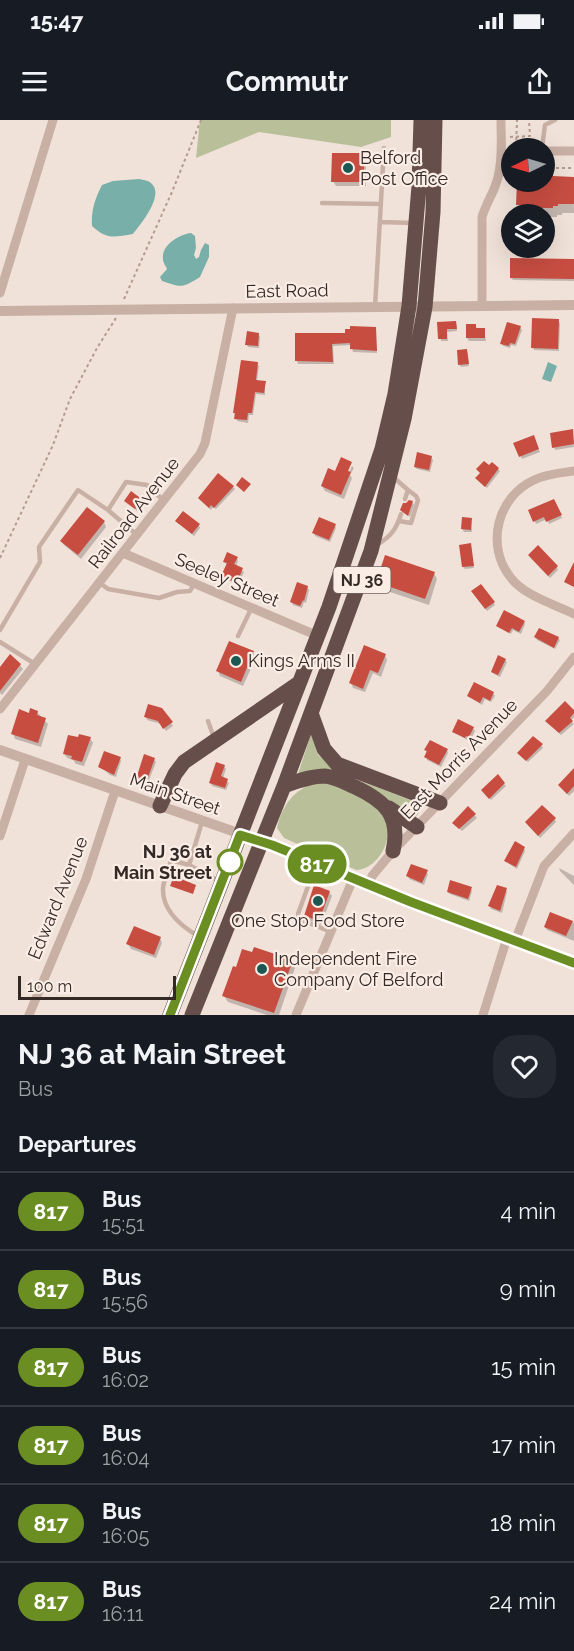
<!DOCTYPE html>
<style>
body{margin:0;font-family:Raleway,sans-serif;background:#242831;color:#f1f3f6;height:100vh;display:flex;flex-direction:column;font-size:22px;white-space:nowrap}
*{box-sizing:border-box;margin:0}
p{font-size:20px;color:#9ea1a6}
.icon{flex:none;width:33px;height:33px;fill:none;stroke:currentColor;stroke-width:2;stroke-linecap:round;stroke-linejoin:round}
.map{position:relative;height:895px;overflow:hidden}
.details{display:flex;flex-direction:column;background:#171b24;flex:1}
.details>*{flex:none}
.badge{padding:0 12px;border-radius:20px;font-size:21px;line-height:39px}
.needle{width:39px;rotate:265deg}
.controls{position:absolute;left:501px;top:18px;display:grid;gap:12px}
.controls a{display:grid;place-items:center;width:54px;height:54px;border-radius:50%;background:#171b24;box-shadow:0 6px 24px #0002;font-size:30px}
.scale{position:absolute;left:18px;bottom:15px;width:158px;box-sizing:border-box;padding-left:6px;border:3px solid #352926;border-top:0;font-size:16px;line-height:21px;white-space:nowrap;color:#352926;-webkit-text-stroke:4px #f9ede5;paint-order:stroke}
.map>.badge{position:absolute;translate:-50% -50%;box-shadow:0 0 0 3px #fff}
h2{padding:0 18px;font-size:22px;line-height:54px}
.round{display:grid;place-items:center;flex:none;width:63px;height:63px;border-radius:24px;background:#242831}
.summary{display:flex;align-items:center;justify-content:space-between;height:102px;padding:0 18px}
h1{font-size:28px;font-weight:700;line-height:45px}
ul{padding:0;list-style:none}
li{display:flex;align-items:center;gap:18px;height:78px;padding:0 18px;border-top:2px solid #363941}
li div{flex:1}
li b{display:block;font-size:22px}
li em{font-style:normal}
li .badge{min-width:66px;font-weight:700;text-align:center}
.status{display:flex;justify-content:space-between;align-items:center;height:42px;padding:0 30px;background:#171b24;direction:ltr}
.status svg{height:16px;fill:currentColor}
header{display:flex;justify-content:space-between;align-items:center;height:78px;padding:0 18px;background:#171b24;font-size:27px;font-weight:700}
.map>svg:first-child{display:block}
</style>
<div class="status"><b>15:47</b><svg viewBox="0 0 49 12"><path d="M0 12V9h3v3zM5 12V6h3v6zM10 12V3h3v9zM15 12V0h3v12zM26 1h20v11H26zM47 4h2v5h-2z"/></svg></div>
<header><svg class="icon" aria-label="menu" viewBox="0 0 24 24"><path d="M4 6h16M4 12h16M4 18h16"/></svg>Commutr<svg class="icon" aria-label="share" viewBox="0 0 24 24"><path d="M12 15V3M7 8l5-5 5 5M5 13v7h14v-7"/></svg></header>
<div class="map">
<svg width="574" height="895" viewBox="0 0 574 895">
<rect width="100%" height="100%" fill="#f1e2d9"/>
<path fill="#b9c099" d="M200 0H391V17L361 27 259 12 196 38Z
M311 614 318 635 335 650 298 654Z
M355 659 413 681 420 688 419 693 415 698Z
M315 663C320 663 328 661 333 663 347 666 380 687 386 701 394 720 377 750 356 750L284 718 277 708C282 686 293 670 315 663Z"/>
<path fill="#78afa8" d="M139 59C143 60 149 60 152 64 164 76 141 104 133 114 114 117 107 120 92 106 91 90 95 79 102 65L113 61Z
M191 113 195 116 196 128 194 135 196 139 199 137 201 130 205 123 209 125V137L200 157C181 169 181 167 162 161L160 157 167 149C166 146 163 143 163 139 161 125 180 114 191 113Z
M548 242 557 246 551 262 542 259Z"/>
<path fill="#0003" d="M363 35 366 39V66H336L333 61Z
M573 56 574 93H562V95H557V97H544V94H523L518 85V62H544L554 58H573Z
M574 139V161L513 160 511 158Z
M558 201 560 203 559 231 534 230 533 227Z
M439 203H456L457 211 447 212 448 221H441Z
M475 205 477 208 484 210 486 221H469L467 218Z
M520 207 522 210 516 226 511 225 510 228 503 226 502 223Z
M375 209 377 233 353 232 351 225 333 226 334 244H298L297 241 346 215Z
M258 214 260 217 259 228 248 227 247 225Z
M467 231 469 246 461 247 459 244Z
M257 244 259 246 257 261 265 262V275L256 274 253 295H249L248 303 237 301 234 293Z
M572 310 574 327 555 330 551 314Z
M534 319 540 332 522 339 515 324Z
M431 337 433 340 430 352 417 349 415 347Z
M351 343 344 358 346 359 352 346 354 348 350 355 352 358 344 379 325 371 322 366 336 353Z
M489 348 498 349 500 351 487 368 479 361Z
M233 367 235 369 216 389 213 387 211 390 199 379Z
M554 380 562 398 549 404 547 399 536 404 530 391Z
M126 381H141L143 383 137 391Z
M412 382 414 385 410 397 404 392Z
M471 400 472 412H464L462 409Z
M104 402 106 407 81 439 64 425 61 421Z
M177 402 199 405 200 408 194 416Z
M335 405 336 408 330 422 315 416 314 413Z
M470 425 474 448 465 449 463 447Z
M237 438 238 441 236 446 244 452 238 465 224 458 223 456 228 445 224 442Z
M531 438 557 447 558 450 550 458Z
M434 453 437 459 429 485 381 469 377 462Z
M307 467 309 470 306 483 304 482 302 488 293 485 292 482Z
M475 474 493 482 495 485 487 491Z
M524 502 525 504 521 514 513 510 511 514 498 506Z
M536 517 558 518 560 520 555 529 537 520Z
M230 522 253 533 256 537 243 566 220 556 218 551Z
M385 535 387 540 381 557 373 553 365 572 353 568 351 563Z
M505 540 507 542 500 557 494 554 492 552Z
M20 545 23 549 2 575 0 573V549Z
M493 573 495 576 491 582 485 579 482 585 468 576Z
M37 592 48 604 41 627 15 619 13 614Z
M574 592V597L571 601 574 604 561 615 547 602Z
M146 597 171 603 173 606 166 611 161 604 147 600Z
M473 608 475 611 471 619 468 618 467 620 454 612Z
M90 618 93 623 84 646 76 644 73 640 67 638 64 633Z
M541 625 543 628 528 642 521 636Z
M426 630H447L448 633 441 647 427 640Z
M120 638 121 641 116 657 110 655 100 646Z
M154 639 156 642 147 665 139 662 137 659Z
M224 646 226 649 223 658 229 663 226 670 212 666 211 663Z
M574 651V671L569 676 560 666Z
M504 664 506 666 491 680 485 673Z
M468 688 477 698 462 711 456 705Z
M555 699 556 702 540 718 528 705Z
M524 728 525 731 517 749 508 743 506 740Z
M559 748 574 756V765L560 751Z
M426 752 428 754 424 765 409 759 408 756Z
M471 769 472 771 469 781 450 774 448 772Z
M506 770 507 772 502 793 491 789 490 786Z
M329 772 332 776 321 805 308 800 305 796Z
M551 794 574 803V821L547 810 545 807Z
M160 818 162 823 156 838 131 829 128 824Z
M253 834 292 842 295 848 279 895H267L228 882 224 876 237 849Z"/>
<path fill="#c74d41" d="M332 33H364V62H331Z
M544 54H553V56L574 57V84H558V86H553V88H522V85H516L517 62H544Z
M510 138 574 139V159L510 158Z
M532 198 559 199 558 229 531 228Z
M456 201 457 209H447V219H438L437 202Z
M507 202 521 206 515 224 510 223 509 226 500 224Z
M466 204H476V208H485V218H466Z
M350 206 376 207 377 231 350 229V223L332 224 333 242 295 241V213H345V209H350Z
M247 211 259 213 258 226 245 225Z
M467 229 469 244 458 245 457 230Z
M241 240 258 242 256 260 266 261 264 273 255 272 252 293H248L247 300 234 299 235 293H233Z
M573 309 574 324 552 328 550 313Z
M534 315 539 329 519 337 513 323Z
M417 332 432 336 429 350 414 347Z
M341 337 352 342 348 351 351 352 341 375 321 366 328 348 335 351Z
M484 341 489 345 492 342 499 348 485 367 475 358 480 353 476 349Z
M218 353 234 366 214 388 211 385 209 388 198 378Z
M242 357 251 364 244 372 236 365Z
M131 371 143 380 135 389 124 381Z
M554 379 562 395 546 402 544 397 533 402 528 390Z
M409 380 413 381 408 396 400 390 403 383H406Z
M87 387 105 401 78 435 60 421Z
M183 391 200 404 192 414 175 401Z
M319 397 336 404 329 420 312 413Z
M462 397 472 398 471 410 461 409Z
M471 423 474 446 462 447 459 425Z
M538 425 558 446 548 456 528 435Z
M227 432 238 437 234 444 243 448 237 463 221 456 227 443 223 442Z
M385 435 435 452 425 479 376 462Z
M574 442V467L564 462Z
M297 462 308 466 304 481 303 480 300 486 290 482Z
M481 464 495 482 485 489 471 471Z
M504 490 525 501 519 512 512 508 509 513 496 506Z
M539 508 559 517 554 528 534 517Z
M229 521 254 531 241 562 216 551Z
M364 525 386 534 378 553 370 550 363 569 349 563Z
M10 534 21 544 0 571V547Z
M498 535 506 539 498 555 491 552Z
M474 562 494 572 490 581 483 577 480 583 467 576Z
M565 581 574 590V593L570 598 573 601 559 613 545 601Z
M148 584 162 588 173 602 163 609 158 601 144 597Z
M30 588 38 591 37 595 46 598 38 623 11 614 19 589 29 593Z
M458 599 474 607 469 617 466 616 465 618 452 612Z
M79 614 91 617 82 642 71 639 72 636 63 634 68 615 78 617Z
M533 616 543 624 526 641 517 633Z
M430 620 448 629 439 645 424 637 427 631 424 630Z
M104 631 121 637 114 655 98 647Z
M144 634 155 638 146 663 136 659Z
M216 642 225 645 221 656 228 659 225 668 209 663Z
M574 648V666L567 674 558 665Z
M498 654 505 663 489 679 481 670Z
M542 685 556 698 538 716 525 702Z
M468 686 476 694 459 709 452 703Z
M515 721 525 727 516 747 504 741Z
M411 744 428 750 422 763 406 756Z
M174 756 196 765 193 774 170 766Z
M450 760 472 767 468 779 447 772Z
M314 765 330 771 319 801 304 796Z
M497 765 507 768 500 791 488 786Z
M550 792 573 801 566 816 544 807Z
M134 806 161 817 154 835 126 824Z
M254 827 293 840 274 893 222 876 233 846 236 847 242 829 252 832Z"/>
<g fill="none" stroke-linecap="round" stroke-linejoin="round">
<path stroke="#b59a8f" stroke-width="2" stroke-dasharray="3 3" stroke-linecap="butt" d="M510 17 530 16 529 0
M516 26 517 0
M544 48H574
M124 179 172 72 201 0
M0 438 53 325 70 279 97 228 116 198"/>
<path stroke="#c9b0a5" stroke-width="4.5" d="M542 28 545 5 555 0
M322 83 381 84
M380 102 413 103
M375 187 384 28
M392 356 408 370 405 379
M399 401 411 403 418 380 416 376 408 370
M137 415 108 390 126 362 147 365 163 380
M377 425C391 416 396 410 401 394
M100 463 108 469 159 478 177 472 190 471 194 464
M0 510 40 442 39 427 78 370 108 390
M238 516 251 489
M0 522 35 544
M208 601 214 618
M316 744 298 794 299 799 331 812
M189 745 202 702
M198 816C181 806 162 790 163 768 164 759 169 749 171 740L189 745 219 761"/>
<path stroke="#c9b0a5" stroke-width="9" d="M544 31H574
M0 173 53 0
M482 186V97C486 83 495 71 498 57 503 39 501 19 501 0
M574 351C560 353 546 354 534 360 497 377 485 426 511 458 525 476 554 484 574 494
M123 433 318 516
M0 589 200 334 205 323 233 188
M0 716 25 640
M369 765 372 756 393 731 547 571 574 537
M515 821 544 746 574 713
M29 895 86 759 115 671
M296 895 353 759
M483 895 507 818"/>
<path stroke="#c9b0a5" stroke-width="10" d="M0 191 574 185
M0 630 261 721 393 775 574 843"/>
<path stroke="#664f4a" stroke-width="15" d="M311 593 324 629 337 644 440 683
M284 666C297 661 311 656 325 656 336 657 346 663 355 667 385 681 401 696 393 731
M160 686 175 654 184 642 299 563
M389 688 417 707
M170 895 329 487 382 329 395 274 409 186 419 66 421 0
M192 895 284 666 371 431 404 299 425 187 433 92 435 0"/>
</g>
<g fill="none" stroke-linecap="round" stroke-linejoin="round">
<g stroke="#fff" stroke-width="14">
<path id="line" d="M170 895 240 715 272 725 411 782 574 843"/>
</g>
<use href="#line" stroke="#6b8e23" stroke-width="9"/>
</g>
<g fill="#1c5751" stroke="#f9ede5" stroke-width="2">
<circle cx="348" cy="48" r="6"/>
<circle cx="236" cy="541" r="6"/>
<circle cx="318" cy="781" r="6"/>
<circle cx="262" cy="849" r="6"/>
</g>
<circle fill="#fff" stroke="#6b8e23" stroke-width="3" cx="230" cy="742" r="12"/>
<g text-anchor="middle" stroke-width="4.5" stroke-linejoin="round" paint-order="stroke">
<rect fill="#f9ede5" stroke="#70645f" stroke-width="1.5" x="333.5" y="447" width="57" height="26" rx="4.5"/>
<g font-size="16" font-weight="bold" fill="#352926">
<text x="362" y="466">NJ 36</text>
</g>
<g font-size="18" fill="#352926" stroke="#f9ede5" text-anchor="start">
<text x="360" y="44">Belford<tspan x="360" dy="21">Post Office</tspan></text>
<text x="248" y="547">Kings Arms II</text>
<text x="318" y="807" text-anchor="middle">One Stop Food Store</text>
<text x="274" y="845">Independent Fire<tspan x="274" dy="21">Company Of Belford</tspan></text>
</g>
<g font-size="18" fill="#352926" stroke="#f9ede5">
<text transform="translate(287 171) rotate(-1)" y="6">East Road</text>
<text transform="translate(134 393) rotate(-52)" y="6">Railroad Avenue</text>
<text transform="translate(227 460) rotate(23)" y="6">Seeley Street</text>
<text transform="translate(459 639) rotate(-46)" y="6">East Morris Avenue</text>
<text transform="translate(175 674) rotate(19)" y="6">Main Street</text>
<text transform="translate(58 778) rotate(-68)" y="6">Edward Avenue</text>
</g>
<g font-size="18" font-weight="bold" fill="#352926" stroke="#f9ede5" text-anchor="end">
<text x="212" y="738">NJ 36 at<tspan x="212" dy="21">Main Street</tspan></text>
</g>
</g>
</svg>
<div class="controls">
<a><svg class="needle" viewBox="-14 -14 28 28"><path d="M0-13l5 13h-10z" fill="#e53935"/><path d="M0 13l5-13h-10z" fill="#9ea1a6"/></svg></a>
<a><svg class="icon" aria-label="layers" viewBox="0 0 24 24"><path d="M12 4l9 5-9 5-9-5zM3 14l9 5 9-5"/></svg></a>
</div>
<div class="scale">100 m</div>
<b class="badge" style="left:317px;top:744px;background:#6b8e23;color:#fff">817</b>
</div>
<section class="details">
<div class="summary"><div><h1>NJ 36 at Main Street</h1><p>Bus</p></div><a class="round"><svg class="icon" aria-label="heart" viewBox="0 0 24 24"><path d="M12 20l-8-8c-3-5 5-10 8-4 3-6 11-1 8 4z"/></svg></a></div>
<h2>Departures</h2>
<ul>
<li><span class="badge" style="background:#6b8e23;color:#fff">817</span><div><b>Bus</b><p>15:51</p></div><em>4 min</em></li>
<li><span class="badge" style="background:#6b8e23;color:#fff">817</span><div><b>Bus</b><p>15:56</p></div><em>9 min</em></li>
<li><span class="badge" style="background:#6b8e23;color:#fff">817</span><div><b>Bus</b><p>16:02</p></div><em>15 min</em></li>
<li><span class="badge" style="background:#6b8e23;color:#fff">817</span><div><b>Bus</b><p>16:04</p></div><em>17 min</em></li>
<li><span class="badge" style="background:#6b8e23;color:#fff">817</span><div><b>Bus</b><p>16:05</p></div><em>18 min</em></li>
<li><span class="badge" style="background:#6b8e23;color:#fff">817</span><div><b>Bus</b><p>16:11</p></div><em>24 min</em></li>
</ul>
</section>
